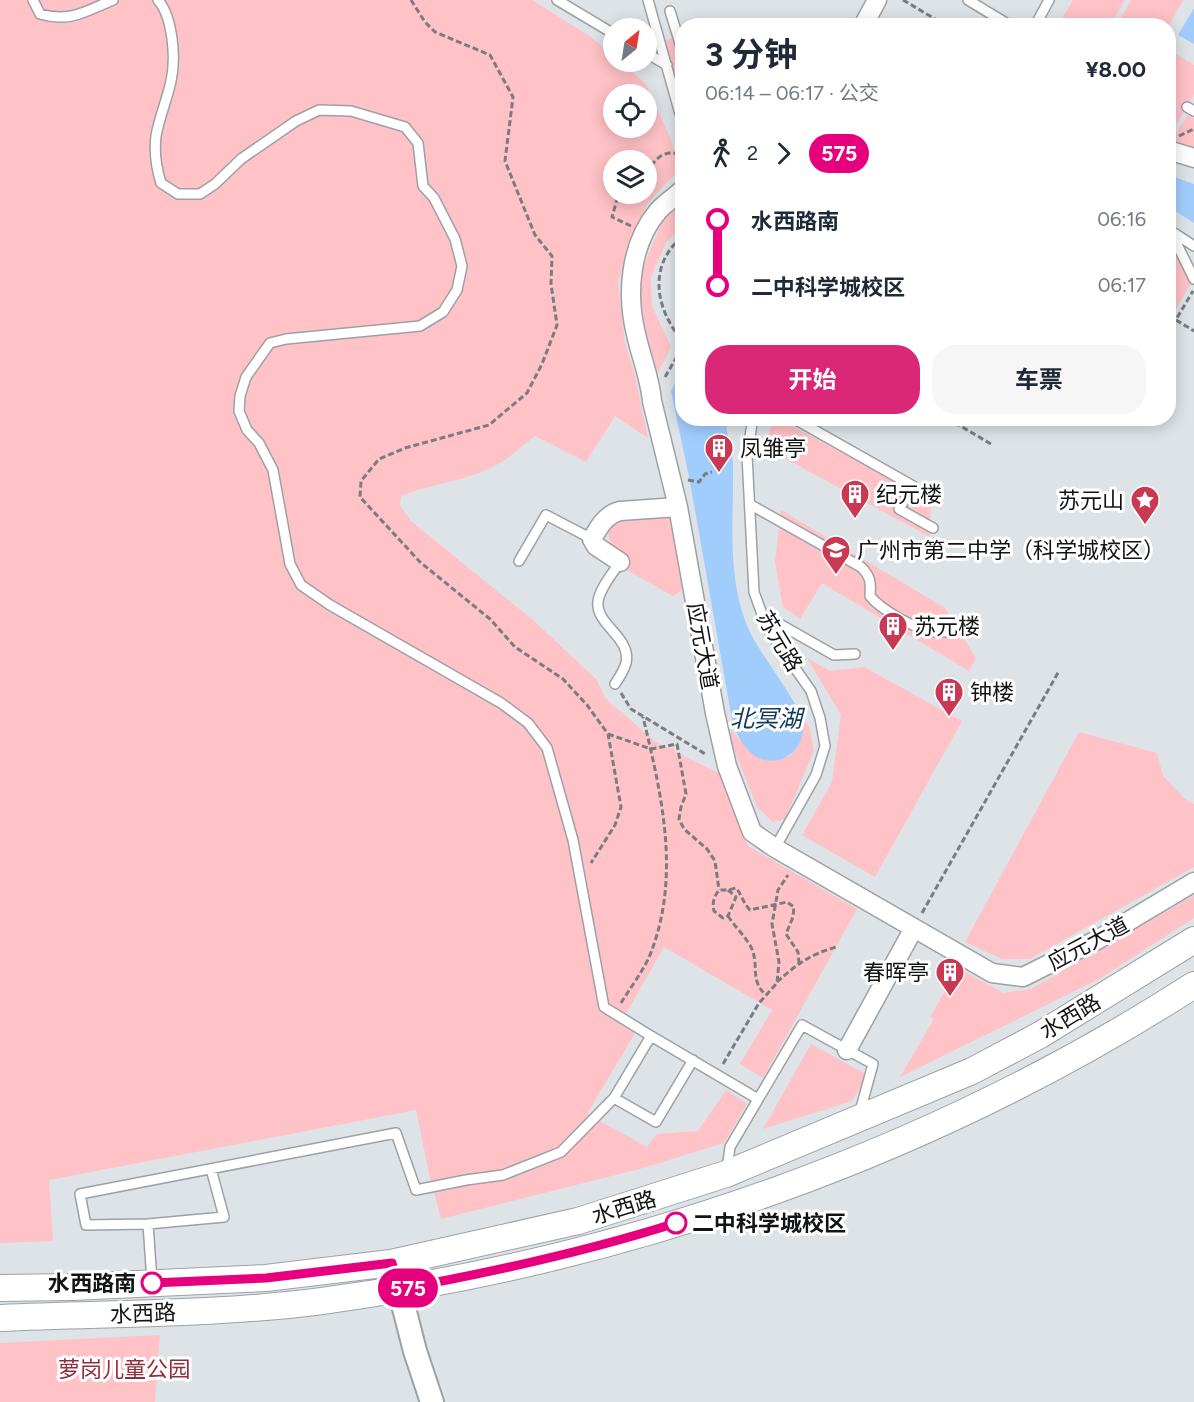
<!DOCTYPE html>
<html lang="zh">
<meta charset="utf-8">
<style>
body{margin:0;font-family:Figtree,"Noto Sans SC",sans-serif;background:#f6f6f7;color:#1f2937;height:100vh;display:flex;flex-direction:column;font-size:22px;white-space:nowrap}
*{box-sizing:border-box;margin:0}
p{font-size:20px;color:#747a83}
.icon{flex:none;width:33px;height:33px;fill:none;stroke:currentColor;stroke-width:2;stroke-linecap:round;stroke-linejoin:round}
.map{position:relative;flex:1;overflow:hidden}
.sheet{position:absolute;left:675px;top:18px;width:501px;height:408px;display:flex;flex-direction:column;background:#fff;border-radius:24px;box-shadow:0 3px 15px #0003}
.sheet>*{flex:none}
.badge{padding:0 12px;border-radius:20px;font-size:21px;line-height:39px}
.needle{width:39px;rotate:30deg}
.tools{position:absolute;left:603px;top:18px;display:grid;gap:12px}
.tools a{display:grid;place-items:center;width:54px;height:54px;border-radius:50%;background:#fff;box-shadow:0 3px 15px #0003;font-size:30px}
.map>.badge{position:absolute;translate:-50% -50%;box-shadow:0 0 0 3px #fff}
.legs{display:flex;align-items:center;gap:9px;height:66px;padding:0 30px;font-size:20px}
.legs p{margin-inline-start:auto}
.overview{display:flex;align-items:center;justify-content:space-between;height:102px;padding:0 30px}
h1{font-size:33px;font-weight:700;line-height:45px}
.button{display:flex;gap:12px;margin-top:auto;padding:12px 30px}
.button a{flex:1;height:69px;border-radius:24px;background:#db2777;color:#fff;font-size:24px;font-weight:700;line-height:69px;text-align:center}
.button a+a{background:#f6f6f7;color:#1f2937}
ul{padding:0 30px;list-style:none}
li{display:flex;align-items:center;gap:21px;height:66px;font-size:22px}
li i{display:grid;place-items:center;width:9px;height:100%;margin:0 8px;background:currentColor}
li i::after{content:'';width:15px;height:15px;margin:-8px;border:4px solid;border-radius:50%;background:#fff}
li p{margin-inline-start:auto}
li:first-child i{background:linear-gradient(#0000 50%,currentColor 0)}
li:last-child i{background:linear-gradient(currentColor 50%,#0000 0)}
.map>svg:first-child{display:block}
</style>
<div class="map">
<svg width="1194" height="1402" viewBox="0 0 1194 1402">
<rect width="100%" height="100%" fill="#dee3e8"/>
<path fill="#ffc2c6" fill-rule="evenodd" d="M0 0H532L591 37 613 56 614 62H620L645 83 669 135 680 169 647 204 618 282 625 343 634 372 648 438 615 416 586 462 535 436C523 445 511 457 498 464 469 481 432 483 401 496L400 506 411 521 423 531 533 620 596 679 606 699 657 743 668 748H674L675 752 723 775 748 846 857 909 763 1078 740 1064 772 1010 664 947 620 1024 635 1033 587 1114 647 1147 657 1134 698 1131 726 1090 747 1104 724 1143 643 1168 441 1219 429 1173 416 1110 49 1180 53 1241 0 1243ZM614 94H646V128H614ZM614 160H646V194H614Z
M1073 0H1125L1110 25H1072L1062 19Z
M1131 0H1183L1169 26 1117 25Z
M674 37 682 66V98L665 41Z
M1169 50 1194 65V95L1177 124 1169 119Z
M1188 115 1194 118V150L1169 144 1168 128 1177 132Z
M682 200V227L667 241 651 277 652 306 671 347 654 381 636 316 643 268 662 222Z
M1169 242 1191 283 1175 311H1169Z
M774 419H778L931 499 930 537 764 447Z
M781 510 945 608 976 658 969 671 822 583 800 619 783 607 775 562Z
M671 515 686 587 673 596 625 569 629 559 611 546 607 527 615 519Z
M807 658 830 671 864 667 962 721 875 877 802 835 832 782 841 715Z
M796 705 810 729 814 751 785 819 773 822 757 807 733 747 730 729C751 752 757 768 792 755L803 724Z
M1079 732 1157 753 1163 776 1185 799 1194 804V867L1030 959H1002L965 942Z
M1194 895V918L1099 979 900 1077 934 1019 930 1017 958 968 1003 993 1031 989Z
M811 1044 867 1075 852 1101 763 1129Z
M160 1335 155 1402H0V1343Z"/>
<path fill="#a1cdfd" d="M1194 8V44L1178 35Z
M1169 175 1194 184V223L1169 207Z
M682 369V418L726 419C726 434 732 448 733 463 734 519 726 578 749 630 760 655 802 705 803 725 805 756 771 772 750 752 740 743 736 732 732 720L690 482 671 391Z"/>
<g fill="none" stroke-linecap="round" stroke-linejoin="round">
<g stroke="#9ca1a6" stroke-width="12">
<path id="service" d="M33 0 40 14C70 23 86 11 113 0
M158 0C173 17 176 59 171 81 167 100 159 118 156 136 154 152 156 167 161 183L178 194H200L215 184 241 159 296 121 319 110 351 111 405 127 418 143 423 186 434 198 455 239 462 266 457 290 443 312 420 326 286 339 270 343 246 377 240 396 239 411 247 430 259 443 273 470 290 564 301 585 330 605 501 703 528 723 547 748 573 840 604 1007 651 1036
M557 0 614 34
M648 0 682 121
M968 0 1011 26
M670 11 682 50
M1035 26 1049 0
M646 53 667 65
M1187 107 1194 111
M1170 230 1194 279
M1171 231 1194 246
M753 418 747 455 754 592 767 628 811 691 820 718 825 746 816 775 775 848
M793 418 913 486 899 509 933 528
M751 505 861 567C871 577 871 583 870 596 881 610 918 631 936 632 946 633 956 630 965 629
M519 561 546 515 592 539
M762 614 834 655 855 654
M615 684C619 678 624 670 626 663 632 638 595 624 598 602 599 589 613 573 620 562
M693 1060 656 1122 614 1098 651 1036 758 1099
M211 1169 224 1217 148 1224 86 1225 80 1194 396 1133 416 1190 466 1180 503 1175 561 1152 614 1098
M727 1169 730 1147 802 1025 873 1064 859 1115
M148 1224 152 1281"/>
</g>
<g stroke="#9ca1a6" stroke-width="21">
<path id="minor" d="M863 26 877 0
M1168 150 1194 158
M682 190C675 197 665 203 658 211 630 244 626 294 636 334 641 357 650 378 652 401L678 507 715 713 727 766 752 832 775 848 992 973 1023 977 1097 940 1194 882
M620 562 596 546 592 539C599 527 605 515 620 511L678 507
M847 1050 914 928"/>
</g>
<g stroke="#9ca1a6" stroke-width="26">
<path id="tertiary" d="M395 1273 415 1351 432 1402"/>
</g>
<g stroke="#9ca1a6" stroke-width="28">
<path id="secondary" d="M0 1288 72 1287 266 1278 391 1263 578 1221 726 1174 972 1071 1040 1035 1194 940
M0 1318C107 1313 215 1315 322 1301 631 1259 931 1154 1194 985"/>
</g>
<path stroke="#7a7d80" stroke-width="3" stroke-dasharray="6 3" stroke-linecap="butt" d="M411 0 425 22 435 32 490 55 513 97 505 161 535 235 552 256 551 284 557 325 542 364 527 393 489 425 405 448 379 459 361 481 360 497 420 562 490 619 515 647 563 679 587 705 608 734 621 807 615 825 591 863
M903 0 947 26
M1179 136 1194 129
M646 173C655 159 665 147 682 156
M631 226 612 217 618 196 627 198 632 194
M682 237C647 266 656 310 682 340
M1176 320 1194 331
M1168 333 1193 291
M665 377 682 348
M947 418 991 444
M688 480 699 482 705 474 712 472
M621 693 631 709 707 755
M608 734 651 749 677 744 686 794 681 807 679 819 684 829 707 849 715 861 719 890
M728 890 736 897 728 916 723 918 714 911C712 902 714 897 719 890H728L736 888C742 895 743 903 750 910L787 902 794 907 793 917 786 934 798 952 799 963
M922 913 1059 671
M728 916C735 927 745 936 751 947 760 966 749 980 766 995
M777 982C797 964 809 955 836 947
M621 1003C632 985 647 966 653 947 680 871 661 792 643 717
M723 1064 759 1003 777 983 779 962 772 924 778 890 788 875"/>
<use href="#service" stroke="#fff" stroke-width="9"/>
<use href="#minor" stroke="#fff" stroke-width="18"/>
<use href="#tertiary" stroke="#fff" stroke-width="22"/>
<use href="#secondary" stroke="#fff" stroke-width="26"/>
</g>
<g fill="none" stroke-linecap="round" stroke-linejoin="round">
<g stroke="#fff" stroke-width="14">
<path id="line-1" d="M152 1283 266 1278 392 1263 400 1289C493 1272 585 1252 676 1223"/>
</g>
<use href="#line-1" stroke="#e6007e" stroke-width="9"/>
</g>
<defs>
<g id="building-pin" transform="scale(1.5)"><path d="M0 17L-7.5 6A9.5 9.5 0 1 1 7.5 6Z" fill="#c93954" stroke="#fff"/><path d="M-4-6H4V6H1V3H-1V6H-4ZM-2.5-4.3h1.7v1.8h-1.7ZM.8-4.3h1.7v1.8H.8ZM-2.5-1h1.7V.8h-1.7ZM.8-1h1.7V.8H.8Z" fill="#fff"/></g>
<g id="sight-pin" transform="scale(1.5)"><path d="M0 17L-7.5 6A9.5 9.5 0 1 1 7.5 6Z" fill="#c93954" stroke="#fff"/><path d="M0-6L1.8-2.2L6-1.7L2.9 1.2L3.7 5.4L0 3.3L-3.7 5.4L-2.9 1.2L-6-1.7L-1.8-2.2Z" fill="#fff"/></g>
<g id="school-pin" transform="scale(1.5)"><path d="M0 17L-7.5 6A9.5 9.5 0 1 1 7.5 6Z" fill="#c93954" stroke="#fff"/><path d="M0-5L7-2L0 1L-7-2ZM-4 1L0 2.5L4 1V4Q0 6-4 4Z" fill="#fff"/></g>
</defs>
<g fill-rule="evenodd">
<use href="#building-pin" x="719" y="448"/>
<use href="#building-pin" x="855" y="494"/>
<use href="#sight-pin" x="1145" y="500"/>
<use href="#school-pin" x="836" y="550"/>
<use href="#building-pin" x="893" y="626"/>
<use href="#building-pin" x="949" y="692"/>
<use href="#building-pin" x="950" y="972"/>
</g>
<g fill="#fff" stroke="#e6007e" stroke-width="3">
<circle cx="676" cy="1223" r="10"/>
<circle cx="152" cy="1283" r="10"/>
</g>
<g text-anchor="middle" stroke-width="6" stroke-linejoin="round" paint-order="stroke">
<g font-size="22" fill="#121315" stroke="#fff" text-anchor="start">
<text x="740" y="456">凤雏亭</text>
<text x="876" y="502">纪元楼</text>
<text x="1124" y="508" text-anchor="end">苏元山</text>
<text x="857" y="558">广州市第二中学（科学城校区）</text>
<text x="914" y="634">苏元楼</text>
<text x="970" y="700">钟楼</text>
<text x="929" y="980" text-anchor="end">春晖亭</text>
</g>
<g font-size="22" fill="#121315" stroke="#fff">
<text transform="translate(780 641) rotate(59)" y="8">苏元路</text>
<text transform="translate(703 646) rotate(80)" y="8">应元大道</text>
<text transform="translate(1088 943) rotate(-28)" y="8">应元大道</text>
<text transform="translate(1070 1016) rotate(-31)" y="8">水西路</text>
<text transform="translate(624 1207) rotate(-17)" y="8">水西路</text>
<text transform="translate(143 1313) rotate(-2)" y="8">水西路</text>
</g>
<g font-size="22" font-weight="bold" fill="#121315" stroke="#fff" text-anchor="start">
<text x="692" y="1231">二中科学城校区</text>
<text x="136" y="1291" text-anchor="end">水西路南</text>
</g>
<g font-size="22" fill="#912e3e" stroke="#fff">
<text x="124" y="1377">萝岗儿童公园</text>
</g>
<g font-size="24" font-style="italic" fill="#11385e" stroke="#fff">
<text x="766" y="727">北冥湖</text>
</g>
</g>
</svg>
<div class="tools">
<a><svg class="needle" viewBox="-14 -14 28 28"><path d="M0-13l5 13h-10z" fill="#e53935"/><path d="M0 13l5-13h-10z" fill="#747a83"/></svg></a>
<a><svg class="icon" aria-label="locate" viewBox="0 0 24 24"><circle cx="12" cy="12" r="6"/><path d="M12 2v4M12 18v4M2 12h4M18 12h4"/></svg></a>
<a><svg class="icon" aria-label="layers" viewBox="0 0 24 24"><path d="M12 4l9 5-9 5-9-5zM3 14l9 5 9-5"/></svg></a>
</div>
<b class="badge" style="left:408px;top:1288px;background:#e6007e;color:#fff">575</b>
<section class="sheet">
<div class="overview"><div><h1>3 分钟</h1><p>06:14 – 06:17 · 公交</p></div><b>¥8.00</b></div>
<div class="legs"><svg class="icon" aria-label="walk" viewBox="0 0 24 24"><circle cx="13" cy="4" r="2"/><path d="M13 8l-2 6 4 7M11 14l-3 7M7 12l3-4h3l4 4"/></svg>2<svg class="icon" aria-label="forward" viewBox="0 0 24 24"><path d="M9 5l7 7-7 7"/></svg><b class="badge" style="background:#e6007e;color:#fff">575</b></div>
<ul>
<li><i style="color:#e6007e"></i><b>水西路南</b><p>06:16</p></li>
<li><i style="color:#e6007e"></i><b>二中科学城校区</b><p>06:17</p></li>
</ul>
<div class="button"><a>开始</a><a>车票</a></div>
</section>
</div>
